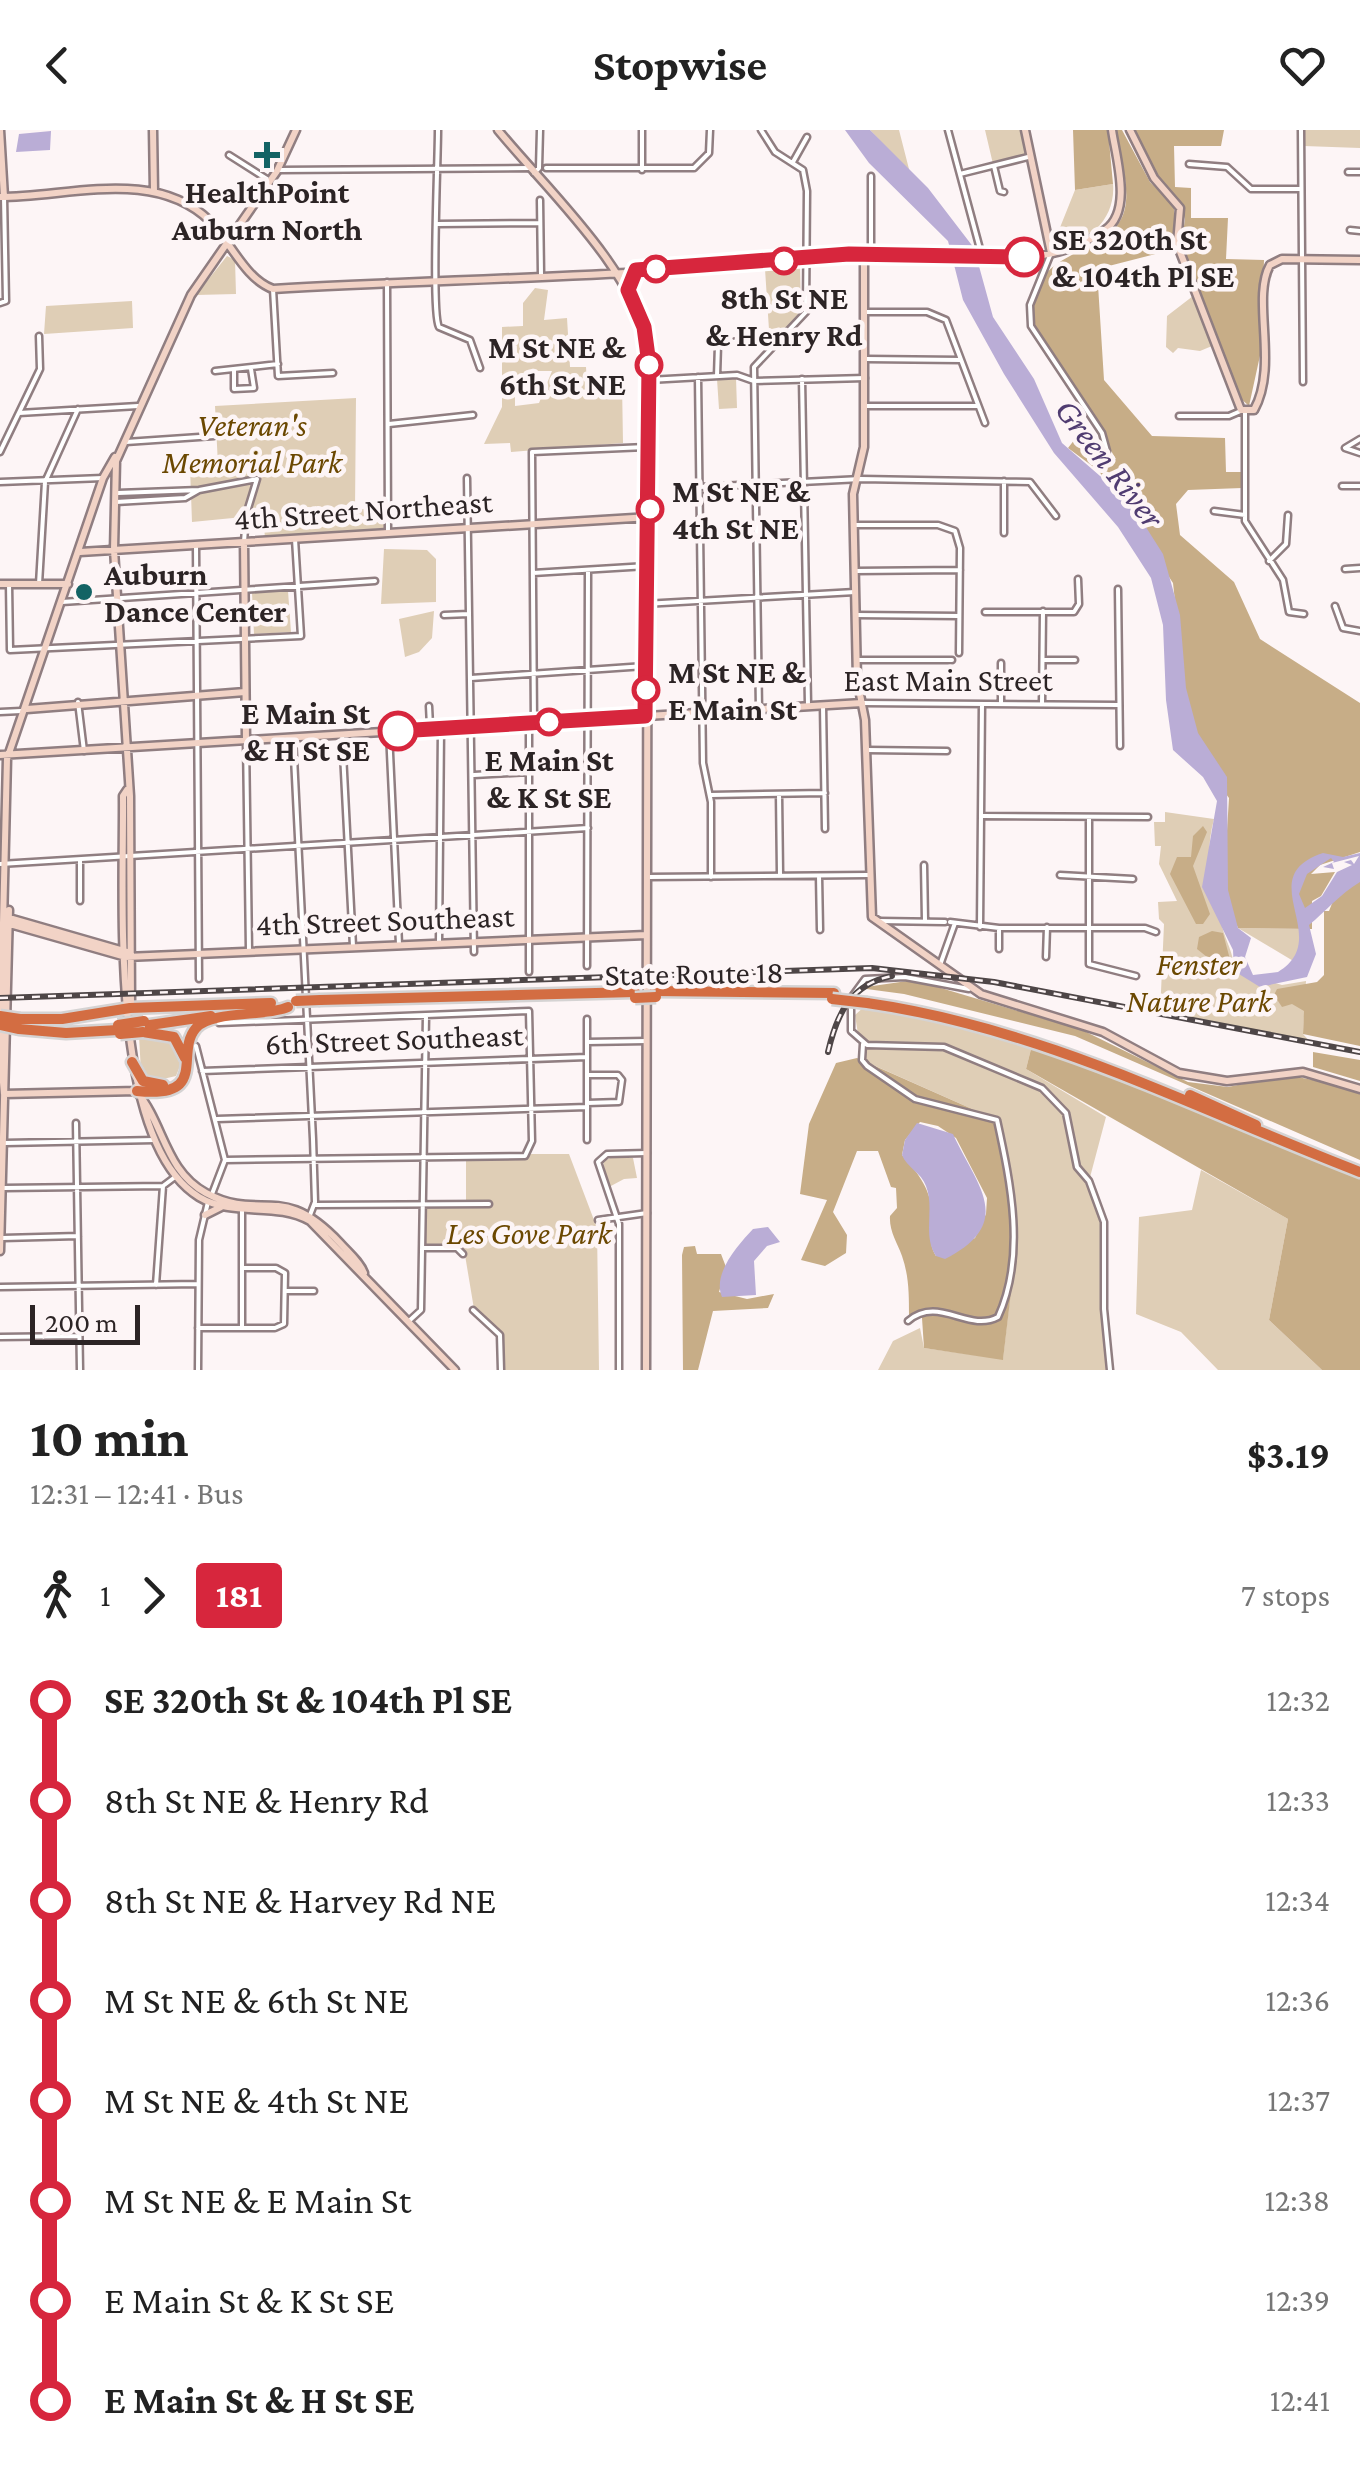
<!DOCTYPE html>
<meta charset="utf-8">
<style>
body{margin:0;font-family:"Crimson Pro",serif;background:#f6f6f6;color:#222;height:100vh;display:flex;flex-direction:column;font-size:38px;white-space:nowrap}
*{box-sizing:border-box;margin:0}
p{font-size:32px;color:#767676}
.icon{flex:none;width:55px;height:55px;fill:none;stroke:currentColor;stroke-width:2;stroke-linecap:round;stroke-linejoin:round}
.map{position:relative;height:1240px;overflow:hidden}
.panel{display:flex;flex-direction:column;background:#fff;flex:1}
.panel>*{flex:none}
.badge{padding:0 20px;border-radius:8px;font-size:35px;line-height:65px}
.scale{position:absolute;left:30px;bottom:25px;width:110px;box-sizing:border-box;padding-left:10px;border:5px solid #2c2425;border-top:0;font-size:28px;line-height:35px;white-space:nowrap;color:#2c2425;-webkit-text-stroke:8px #fdf5f6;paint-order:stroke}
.map>.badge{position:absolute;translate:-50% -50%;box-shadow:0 0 0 5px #fff}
.legs{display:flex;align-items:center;gap:15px;height:110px;padding:0 30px;font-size:32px}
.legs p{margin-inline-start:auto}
.summary{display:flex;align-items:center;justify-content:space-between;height:170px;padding:0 30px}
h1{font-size:55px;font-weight:700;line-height:75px}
ul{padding:0 30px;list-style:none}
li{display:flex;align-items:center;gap:35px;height:100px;font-size:38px}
li i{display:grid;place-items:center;width:15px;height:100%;margin:0 12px;background:currentColor}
li i::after{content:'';width:25px;height:25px;margin:-12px;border:8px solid;border-radius:50%;background:#fff}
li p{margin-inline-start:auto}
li:first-child i{background:linear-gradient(#0000 50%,currentColor 0)}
li:last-child i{background:linear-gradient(currentColor 50%,#0000 0)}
header{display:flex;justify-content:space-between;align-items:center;height:130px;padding:0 30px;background:#fff;font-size:45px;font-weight:700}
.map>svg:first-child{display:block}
</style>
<header><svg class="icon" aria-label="back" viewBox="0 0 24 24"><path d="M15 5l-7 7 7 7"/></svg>Stopwise<svg class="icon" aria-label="heart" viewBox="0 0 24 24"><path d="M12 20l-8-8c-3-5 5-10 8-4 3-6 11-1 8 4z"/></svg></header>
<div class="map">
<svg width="1360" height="1240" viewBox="0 0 1360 1240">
<rect width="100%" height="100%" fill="#fdf5f6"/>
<path fill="#dfceb6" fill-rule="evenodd" d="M870 0H899L910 43Z
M985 0H1023L1025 26 993 34Z
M1304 0H1360V18L1304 16Z
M1113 54C1116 89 1088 116 1053 115L1075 60Z
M227 126 235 130 236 164 196 165Z
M800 136 801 184 770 215 765 139Z
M535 158 548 160 544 190 567 188 570 237H586L587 255 622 253 623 313 511 322 510 313 484 314 502 277V197L523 196V173ZM532 241H552L539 273 515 276V258H527Z
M1193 166 1212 216 1200 221 1178 218 1173 223 1166 217 1167 186Z
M132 171 133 198 44 204 46 176Z
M736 248 737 278 719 279 717 249Z
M356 268 355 379H384L385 398 265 408 263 385 192 392 190 337 218 335 215 276Z
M384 419 427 420 436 429V472L381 474Z
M288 461 291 502 254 504 252 463Z
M434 481 432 508 419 522 405 527 399 489Z
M1165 682 1214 689C1204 726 1211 758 1222 796 1226 813 1234 822 1234 841L1282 855 1306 851 1303 904 1311 913 1160 884 1164 794 1159 789 1158 772 1177 771 1159 734 1161 716H1155L1154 692H1165Z
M1238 798 1304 799 1295 832Z
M865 876 1032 915 1026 939 1106 987 1089 1051 1104 1092V1179L1110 1240H878L893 1211 920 1198 924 1218 1003 1229 1014 1133 997 990 862 930 855 885Z
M139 906 173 910 182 931 176 946 150 952 141 942Z
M532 1024H569L597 1098 599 1240H504L503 1207 474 1179 464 1119 423 1116V1074H466V1029Z
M610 1028H633L637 1048 624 1049 609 1057 603 1032Z
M1201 1040 1288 1089 1269 1190 1322 1240H1218L1181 1202 1136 1184 1139 1087 1192 1080Z"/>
<path fill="#c7ad87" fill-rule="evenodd" d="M1073 0H1108L1113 54 1075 60Z
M1116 0H1122L1150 52 1174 75 1175 119 1097 139 1104 250 1152 306 1225 308 1226 342H1242V358L1188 360 1176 374 1180 405 1234 452 1260 509 1360 573V722L1320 735 1311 744 1335 742 1321 766 1312 771V799L1238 798 1223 765 1229 668 1191 617 1173 453 1099 341 1068 318 1075 309 1116 329 1032 191C1025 114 1115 129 1125 78 1130 55 1119 23 1116 0Z
M1134 0H1224L1221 16H1174L1175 57 1191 58V88H1228L1226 129 1264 130 1261 221 1249 276 1240 268 1181 116 1185 89 1180 72 1156 43Z
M1203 696 1207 702 1193 736 1210 784 1203 794H1196L1170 744 1177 727H1191L1193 706Z
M1360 747V916L1303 904 1304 881 1292 874 1282 877 1274 865 1277 859 1317 852 1324 845V781H1329L1335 766Z
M1212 801 1223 803 1232 837 1227 843 1197 819 1199 807Z
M914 850 1082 900 1188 952 1228 957 1287 945 1354 958 1360 962V1030L1075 906 904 864 859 858Z
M1032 915 1115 944 1360 1048V1240H1322L1269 1190 1288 1089 1026 939Z
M1313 922 1360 930V951L1313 937Z
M857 928 997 990 1009 1049 1015 1128 1003 1230 924 1218 922 1188 909 1185C909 1165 909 1146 902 1126 897 1112 889 1101 890 1086L897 1078 896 1058 891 1057 878 1021H857L833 1082 847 1105 846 1123 825 1136 801 1130 827 1070 800 1064 809 994 836 933ZM920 992 938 996 956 1008 987 1068 986 1084 975 1108 936 1126C926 1109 934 1098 932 1080 929 1056 917 1042 902 1025L905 1010Z
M695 1116 697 1124H721L726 1137 719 1162 747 1169 774 1164 768 1178 713 1181 698 1240H683L682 1125 684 1117Z"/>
<path fill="#baadd6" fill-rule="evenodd" d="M845 0H870L928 58 974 118 993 187 1034 249 1062 313 1130 372 1163 424 1180 485 1186 558 1198 603 1227 647 1228 760 1238 798 1251 808 1245 827 1253 845 1278 842C1335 808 1250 747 1323 723L1343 727 1360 723V752C1340 764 1326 781 1309 795L1316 824 1307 847 1260 857 1234 841 1233 820 1202 757 1217 671 1203 647 1173 620 1166 570 1163 495 1151 448 1118 397 1054 323 1004 244 963 170 948 111 869 33ZM1359 726 1354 734 1351 730 1344 732 1352 735 1337 742 1322 766 1305 778 1299 764 1307 744 1331 728 1334 732 1323 737 1334 739 1332 733Z
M51 1 50 20 16 22 19 4Z
M917 993 953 1004C976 1055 1017 1092 945 1129L936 1126C922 1105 935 1079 926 1056 921 1042 907 1038 902 1025L905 1010Z
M768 1097 780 1112 767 1116 754 1131 756 1165 722 1167C712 1144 738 1115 753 1099Z"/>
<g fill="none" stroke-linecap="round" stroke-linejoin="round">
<g stroke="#907e81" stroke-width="9">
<path id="street" d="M438 0C438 31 431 182 439 197L470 210 480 238
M948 0 980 119
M1301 0 1303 252
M229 25 270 51
M793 32 807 7
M1189 34 1227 37 1251 59H1301
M994 36 1000 61 1004 62
M546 38H694L709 23 710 0
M280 40 530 38
M642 40V0
M1348 42H1360
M534 43 539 38 540 0
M960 44 1028 27
M871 46V121
M540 70 541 144
M438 94 540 93
M1350 100 1360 101
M1051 123 1030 175 1031 196 1102 303 1107 321
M387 152 388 403
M273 159 278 246 333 243
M0 173 6 171 4 67
M864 182H927L946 190 985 293
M866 229 961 230
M234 240V259L254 258 251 239
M215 241 278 234
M717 246 718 215 748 209
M698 247 703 633 711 672V747
M802 249 808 574
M649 250 737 245 754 251 865 248
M865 276H978
M1245 282V391L1283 450 1289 482 1304 484
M19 283 138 276
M1179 286H1229L1243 280
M389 294 473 285
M1360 309 1345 318 1360 323
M126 312 214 306
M0 322 40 239 39 206
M467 348 474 822
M0 352 103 348
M1342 356H1360
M699 357 861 349 1030 352 1056 386
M118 363 199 360 257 349 246 385 244 412
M116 372 185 368 199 360
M1214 381 1245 385
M854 395H938L955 401 960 418 959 523
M1004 403V351
M196 415 199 849
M1269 431 1286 414 1288 385
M1345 439 1360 438
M855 441 960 440
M533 443 647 436
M9 454 10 520 301 506 295 409
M39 454 45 352 78 279
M1118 459 1120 616
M62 472 375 451
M644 474 855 462
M1335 476 1343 498 1360 501
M985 482H1074L1079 474 1078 449
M444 485 469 484
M856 485 959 486
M857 530H952
M1045 530H1075
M1001 533V573
M471 548 645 536
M78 572 84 621
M862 573 1118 575
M1042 574 1043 481
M429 576 430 596
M823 576 825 699
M759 580 754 237 806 182 807 61 803 40 775 22 761 0
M0 582 21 581
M534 593 532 322 646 317
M389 602 399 814
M342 604 353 816
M293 607 313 1009 315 1072 310 1085
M246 610 249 820
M867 620 947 621
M474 645 529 642
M779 664 780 744
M711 665 825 663
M983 686 1148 687
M1089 687V834L1136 846
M0 734 588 698
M924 735 925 790
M1060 745 1133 749
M819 746 820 800
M648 747 868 745
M80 771V731
M879 791 945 792
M950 792 999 798H1145L1156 802
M980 797 982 574
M439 813 441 599
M999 819V798
M1046 827 1047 797
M940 835 955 793
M587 836 588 440
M529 842V593
M969 859 905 847 865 849 851 868V901L867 915 944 917 1042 958 1066 983 1077 1037 1089 1051 1104 1092V1179L1110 1240
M587 889V1010
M219 893 529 881 532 1011 525 1026 225 1030
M587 912 647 911
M863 914 862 930 867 936 915 969 997 990C1011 1054 1026 1126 998 1187 968 1203 939 1165 908 1191
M196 916 225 1030 212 1064
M202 941 587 927
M587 945H618L622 950 619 972 587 973
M217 989 587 977
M76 993 80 1240
M5 1013 155 1010
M4 1058 163 1056
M315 1075 489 1074
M242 1079V1198
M598 1090 647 1083
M3 1108 78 1106
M422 1118H457L463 1124
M156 1155 163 1056 175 1047
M0 1157 198 1154
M287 1161H314
M473 1180 500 1205 501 1240
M409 1191 421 1180 426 886
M198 1198H275L284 1194 285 1143 276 1138H242
M0 1207 79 1206
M198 1240 199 1110 208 1072
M619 1240V1094L598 1032 607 1024 647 1023"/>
</g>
<g stroke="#907e81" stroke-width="11">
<path id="secondary" d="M0 0 4 67
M153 0 154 61
M498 0C549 62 632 137 648 216L646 1240
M1025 0 1051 123
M1130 0 1154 48 1180 78 1177 114 1241 280H1254C1279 235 1251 169 1270 135L1282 129 1360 130
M0 67C69 67 154 37 210 91 230 111 245 149 273 159 466 148 662 147 854 124 934 115 1033 152 1105 100 1133 81 1116 28 1112 0
M864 124V317L853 364 857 549 865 590 872 787 981 864 1103 902 1179 943 1227 951 1303 942 1360 959
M244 412 246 610
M80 422 650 387
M0 454H68
M27 579 245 562
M0 625 862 573
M127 660 123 666C124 764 108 1011 199 1067 234 1088 275 1071 310 1091L455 1240
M9 788 127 822
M3 792 126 827 646 805
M131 877 130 666 114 420 116 331 191 165 277 41 296 0
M137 962C164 994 165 1041 206 1063 262 1093 281 1050 340 1113 349 1123 360 1132 364 1143
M4 964 0 917 7 629 103 348 115 327
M4 964 137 961
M205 1085 221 1077
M0 1121 9 780"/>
</g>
<g stroke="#d5d3d3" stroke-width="15">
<path id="highway" d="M655 861 834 863
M320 870 635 862
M867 873C1043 898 1196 979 1360 1042
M20 889H62L130 878 271 873
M143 896 211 886
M19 899 66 903 118 900
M143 902 174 907 185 928
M132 932 143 951 163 955
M137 961C210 969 174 923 196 898 211 880 266 887 288 877
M1190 965 1256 995"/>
</g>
<use href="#street" stroke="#fff" stroke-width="4"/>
<use href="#secondary" stroke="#f2d3c6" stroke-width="6"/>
<use href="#highway" stroke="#d36d42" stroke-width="10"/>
<g stroke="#4e4647" stroke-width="6">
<path id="rail" d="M0 868 872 838 994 852 1360 922
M828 922C837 883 851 854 892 846"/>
</g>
<use href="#rail" stroke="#fdf5f6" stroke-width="2.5" stroke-dasharray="8" stroke-linecap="butt"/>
<g stroke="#d5d3d3" stroke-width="15" stroke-linecap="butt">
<path id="highway-bridge" d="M635 868 656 867
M832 869 867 873
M296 871 320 870
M0 886 20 889
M0 895 19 899
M118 895 144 891
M120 904 143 902"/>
</g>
<use href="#highway-bridge" stroke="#d36d42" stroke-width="10"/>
</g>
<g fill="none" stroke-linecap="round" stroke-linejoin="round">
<g stroke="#fff" stroke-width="22">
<path id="line-1" d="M398 601 645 586 649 234 644 197 628 160 636 140 849 124 1024 127"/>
</g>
<use href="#line-1" stroke="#d7263d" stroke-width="15"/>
</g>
<g fill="#136364" stroke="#fdf5f6" stroke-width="4">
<path d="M262 10h10v10h10v10h-10v10h-10v-10h-10v-10h10z"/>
<circle cx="84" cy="462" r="10"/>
</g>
<g fill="#fff" stroke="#d7263d" stroke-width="5">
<circle cx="1024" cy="127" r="18"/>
<circle cx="784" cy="131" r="12"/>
<circle cx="656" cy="139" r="12"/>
<circle cx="649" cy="235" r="12"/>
<circle cx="650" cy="379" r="12"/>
<circle cx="646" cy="560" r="12"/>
<circle cx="549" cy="592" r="12"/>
<circle cx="398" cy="601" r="18"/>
</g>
<g text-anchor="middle" stroke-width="9" stroke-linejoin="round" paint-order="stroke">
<g font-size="32" font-weight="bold" fill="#2c2425" stroke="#fdf5f6">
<text x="267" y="73">HealthPoint<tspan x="267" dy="37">Auburn North</tspan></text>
<text x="104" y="455" text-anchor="start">Auburn<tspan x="104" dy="37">Dance Center</tspan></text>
</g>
<g font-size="32" font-weight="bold" fill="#2c2425" stroke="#fdf5f6" text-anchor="start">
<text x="1052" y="120">SE 320th St<tspan x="1052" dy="37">&amp; 104th Pl SE</tspan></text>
<text x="784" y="179" text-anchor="middle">8th St NE<tspan x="784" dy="37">&amp; Henry Rd</tspan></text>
<text x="626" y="228" text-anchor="end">M St NE &amp;<tspan x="626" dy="37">6th St NE</tspan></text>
<text x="672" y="372">M St NE &amp;<tspan x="672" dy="37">4th St NE</tspan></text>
<text x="668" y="553">M St NE &amp;<tspan x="668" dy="37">E Main St</tspan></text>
<text x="370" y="594" text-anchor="end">E Main St<tspan x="370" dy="37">&amp; H St SE</tspan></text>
<text x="549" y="641" text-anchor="middle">E Main St<tspan x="549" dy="37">&amp; K St SE</tspan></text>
</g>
<g font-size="32" font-style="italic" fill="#6b4801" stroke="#fdf5f6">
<text x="252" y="306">Veteran's<tspan x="252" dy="37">Memorial Park</tspan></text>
<text x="1199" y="845">Fenster<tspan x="1199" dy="37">Nature Park</tspan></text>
<text x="529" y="1114">Les Gove Park</text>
</g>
<g font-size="32" fill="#2c2425" stroke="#fdf5f6">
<text transform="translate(363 380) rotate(-4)" y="11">4th Street Northeast</text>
<text x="948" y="561">East Main Street</text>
<text transform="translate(385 790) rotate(-2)" y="11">4th Street Southeast</text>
<text transform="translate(694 843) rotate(-1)" y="11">State Route 18</text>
<text transform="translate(394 909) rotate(-2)" y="11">6th Street Southeast</text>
</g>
<g font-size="35" font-style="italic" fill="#503c71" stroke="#fdf5f6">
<text transform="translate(1110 333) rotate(52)" y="12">Green River</text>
</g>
</g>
</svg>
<div class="scale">200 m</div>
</div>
<section class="panel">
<div class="summary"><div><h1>10 min</h1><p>12:31 – 12:41 · Bus</p></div><b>$3.19</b></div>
<div class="legs"><svg class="icon" aria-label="walk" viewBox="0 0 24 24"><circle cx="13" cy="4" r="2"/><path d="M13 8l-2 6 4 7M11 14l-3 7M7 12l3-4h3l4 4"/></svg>1<svg class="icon" aria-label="forward" viewBox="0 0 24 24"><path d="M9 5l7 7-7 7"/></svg><b class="badge" style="background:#d7263d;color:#fff">181</b><p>7 stops</p></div>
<ul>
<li><i style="color:#d7263d"></i><b>SE 320th St &amp; 104th Pl SE</b><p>12:32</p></li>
<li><i style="color:#d7263d"></i><span>8th St NE &amp; Henry Rd</span><p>12:33</p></li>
<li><i style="color:#d7263d"></i><span>8th St NE &amp; Harvey Rd NE</span><p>12:34</p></li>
<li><i style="color:#d7263d"></i><span>M St NE &amp; 6th St NE</span><p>12:36</p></li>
<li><i style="color:#d7263d"></i><span>M St NE &amp; 4th St NE</span><p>12:37</p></li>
<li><i style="color:#d7263d"></i><span>M St NE &amp; E Main St</span><p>12:38</p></li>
<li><i style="color:#d7263d"></i><span>E Main St &amp; K St SE</span><p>12:39</p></li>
<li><i style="color:#d7263d"></i><b>E Main St &amp; H St SE</b><p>12:41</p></li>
</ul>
</section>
